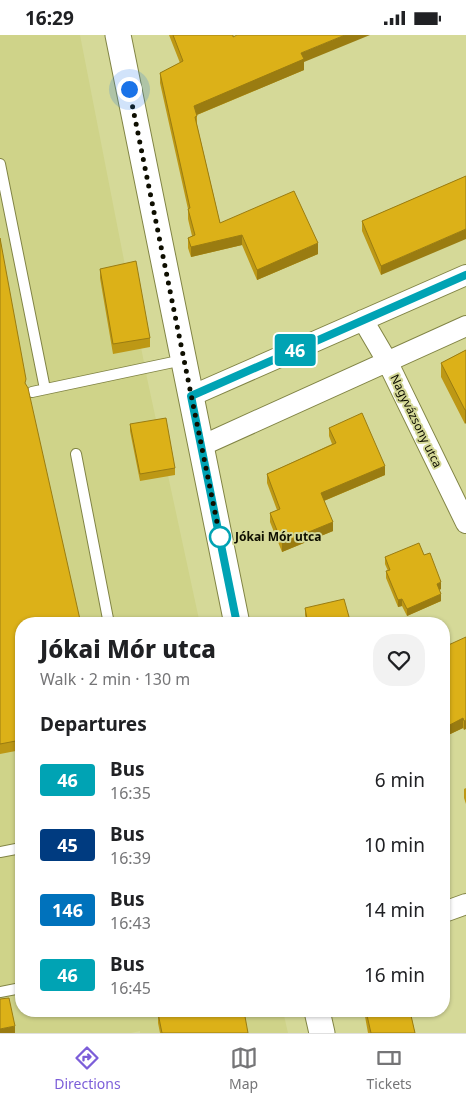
<!DOCTYPE html>
<meta charset="utf-8">
<style>
body{margin:0;font-family:"Noto Sans",sans-serif;background:#f2f2f2;color:#202124;height:100vh;display:flex;flex-direction:column;font-size:19px;white-space:nowrap}
*{box-sizing:border-box;margin:0}
p{font-size:16px;color:#757577}
.icon{flex:none;width:28px;height:28px;fill:none;stroke:currentColor;stroke-width:2;stroke-linecap:round;stroke-linejoin:round}
.map{position:relative;flex:1;overflow:hidden}
.drawer{position:absolute;left:15px;top:582px;width:435px;height:400px;display:flex;flex-direction:column;background:#fff;border-radius:20px;box-shadow:0 1px 4px #0004}
.drawer>*{flex:none}
.badge{padding:0 10px;border-radius:4px;font-size:18px;line-height:32px}
.you{position:absolute;width:25px;height:25px;margin:-12px;border:4px solid #fff;border-radius:50%;background:#1a73e8;box-shadow:0 0 0 8px #1a73e833}
.map>.badge{position:absolute;translate:-50% -50%;box-shadow:0 0 0 2px #fff}
h2{padding:0 25px;font-size:19px;line-height:45px}
.round{display:grid;place-items:center;flex:none;width:52px;height:52px;border-radius:20px;background:#f2f2f2}
.summary{display:flex;align-items:center;justify-content:space-between;height:85px;padding:0 25px}
h1{font-size:24px;font-weight:800;line-height:38px}
ul{padding:0;list-style:none}
li{display:flex;align-items:center;gap:15px;height:65px;padding:0 25px}
li div{flex:1}
li b{display:block;font-size:19px}
li em{font-style:normal}
li .badge{min-width:55px;font-weight:700;text-align:center}
.status{display:flex;justify-content:space-between;align-items:center;height:35px;padding:0 25px;background:#fff;direction:ltr}
.status svg{height:14px;fill:currentColor}
.menu{display:flex;justify-content:space-around;align-items:center;height:70px;border-top:1px solid #e0e0e0;background:#fff;font-size:14px;color:#757577}
.menu a{display:grid;justify-items:center;gap:2px}
.menu .active{color:#7c5ed9}
.map>svg:first-child{display:block}
</style>
<div class="status"><b>16:29</b><svg viewBox="0 0 49 12"><path d="M0 12V9h3v3zM5 12V6h3v6zM10 12V3h3v9zM15 12V0h3v12zM26 1h20v11H26zM47 4h2v5h-2z"/></svg></div>
<div class="map">
<svg width="466" height="998" viewBox="0 0 466 998">
<rect width="100%" height="100%" fill="#d5d998"/>
<path fill="#cfd389" d="M0 0H80L147 343 200 589H21V976H283L288 998H140V996L131 998H0Z"/>
<g fill="none" stroke-linecap="round" stroke-linejoin="round">
<g stroke="#818445" stroke-width="12">
<path id="service" d="M0 129 45 354
M32 357 183 325
M76 419 109 589
M0 817 21 813
M0 957 21 953"/>
</g>
<g stroke="#818445" stroke-width="22">
<path id="minor" d="M363 285 387 326 466 488
M191 361 466 240
M201 411 466 291
M444 877 466 869"/>
</g>
<g stroke="#818445" stroke-width="27">
<path id="tertiary" d="M118 0 237 589
M317 976 322 998"/>
</g>
<use href="#service" stroke="#fff" stroke-width="10"/>
<use href="#minor" stroke="#fff" stroke-width="20"/>
<use href="#tertiary" stroke="#fff" stroke-width="25"/>
</g>
<path fill="#bd9815" d="M169 0H233V2L304 27V35L197 80V90L220 188 318 219 257 245 242 210 191 222 188 213V203L192 201 188 184V174L160 48V38L180 28Z
M466 141 381 240 362 196V186Z
M0 203 21 589V715L0 719Z
M100 234 150 303V312L113 319 100 243Z
M466 315 465 389 441 342V328Z
M130 389 175 433V440L140 446 130 396Z
M329 393 385 440 324 466 333 496 282 517 270 487V478L277 475 267 448V439L332 409 329 401Z
M424 520 441 554 439 555 441 566 407 581 402 571 398 572 386 543V536H388L385 529V522Z
M305 573 351 589H307L305 580Z
M466 602 464 695 463 693 444 702Z
M466 753V769L464 763V754Z
M364 976H410L415 998H368Z
M158 978 248 998H160L158 988Z"/>
<path fill="#9a7c11" d="M345 0H370L304 27V35L194 81V71L301 18Z
M466 194V204L381 240V231Z
M242 200V210L191 222V212Z
M318 208V219L257 245V235Z
M465 375H466V388L465 389Z
M385 431V440L321 467V458Z
M333 487V496L282 517V508Z
M441 547V554L437 556V549Z
M441 559V566L407 581V574Z
M402 564V571L398 572V565Z
M463 683V693L444 702V693Z
M466 685V694L464 695V686Z
M15 991V998H0V994Z"/>
<path fill="#dcb118" stroke="#9a7c11" d="M173 0H233V2L237 0H345L301 18 304 24 194 71 197 81 195 82 220 188 294 156 318 208 257 235 242 200 191 212 188 203 195 200 188 174 190 173 160 38 183 26Z
M466 141V194L381 231 362 186Z
M0 203 26 344 25 348 28 353 81 589H21V705L0 709Z
M136 226 150 303 113 309 100 234Z
M466 315V375H465L441 328Z
M362 378 385 431 321 458 333 487 282 508 270 478 280 474 267 439 336 408 329 393Z
M166 383 175 433 140 439 130 389Z
M419 508 424 520 430 518 441 547 437 549 441 559 407 574 402 564 398 565 386 536 390 535 385 522Z
M344 564 351 589H308L305 573Z
M466 602V685L464 686 463 683 444 693V612Z
M9 963 15 991 0 994V964Z
M170 976H244L248 998H162L158 978Z
M366 976H410L415 998H371Z"/>
<g fill="none" stroke-linecap="round" stroke-linejoin="round">
<g stroke="#fff" stroke-width="11">
<path id="line" d="M237 589 191 361 466 240"/>
</g>
<use href="#line" stroke="#00a3b4" stroke-width="8"/>
<path stroke="#0e0e00" stroke-width="5" stroke-dasharray="0 9" d="M129 54 220 502"/>
</g>
<circle fill="#fff" stroke="#00a3b4" stroke-width="2.5" cx="220" cy="502" r="10"/>
<g text-anchor="middle" stroke-width="4" stroke-linejoin="round" paint-order="stroke">
<g font-size="12" fill="#0e0e00" stroke="#d5d998">
<text transform="translate(416 386) rotate(64)" y="4">Nagyvázsony utca</text>
</g>
<g font-size="12" font-weight="bold" fill="#0e0e00" stroke="#d5d998" text-anchor="start">
<text x="235" y="506">Jókai Mór utca</text>
</g>
</g>
</svg>
<div class="you" style="left:129px;top:54px"></div>
<b class="badge" style="left:295px;top:315px;background:#00a3b4;color:#fff">46</b>
<section class="drawer">
<div class="summary"><div><h1>Jókai Mór utca</h1><p>Walk · 2 min · 130 m</p></div><a class="round"><svg class="icon" aria-label="heart" viewBox="0 0 24 24"><path d="M12 20l-8-8c-3-5 5-10 8-4 3-6 11-1 8 4z"/></svg></a></div>
<h2>Departures</h2>
<ul>
<li><span class="badge" style="background:#00a3b4;color:#fff">46</span><div><b>Bus</b><p>16:35</p></div><em>6 min</em></li>
<li><span class="badge" style="background:#003b80;color:#fff">45</span><div><b>Bus</b><p>16:39</p></div><em>10 min</em></li>
<li><span class="badge" style="background:#0072bc;color:#fff">146</span><div><b>Bus</b><p>16:43</p></div><em>14 min</em></li>
<li><span class="badge" style="background:#00a3b4;color:#fff">46</span><div><b>Bus</b><p>16:45</p></div><em>16 min</em></li>
</ul>
</section>
</div>
<nav class="menu">
<a class="active"><svg class="icon" aria-label="directions" viewBox="0 0 24 24"><path d="M12 3l9 9-9 9-9-9zM9 14v-3h6M13 9l2 2-2 2"/></svg>Directions</a>
<a><svg class="icon" aria-label="map" viewBox="0 0 24 24"><path d="M3 6l6-2 6 2 6-2v14l-6 2-6-2-6 2zM9 4v14M15 6v14"/></svg>Map</a>
<a><svg class="icon" aria-label="tickets" viewBox="0 0 24 24"><path d="M3 7h18v10H3zM15 7v10"/></svg>Tickets</a>
</nav>
